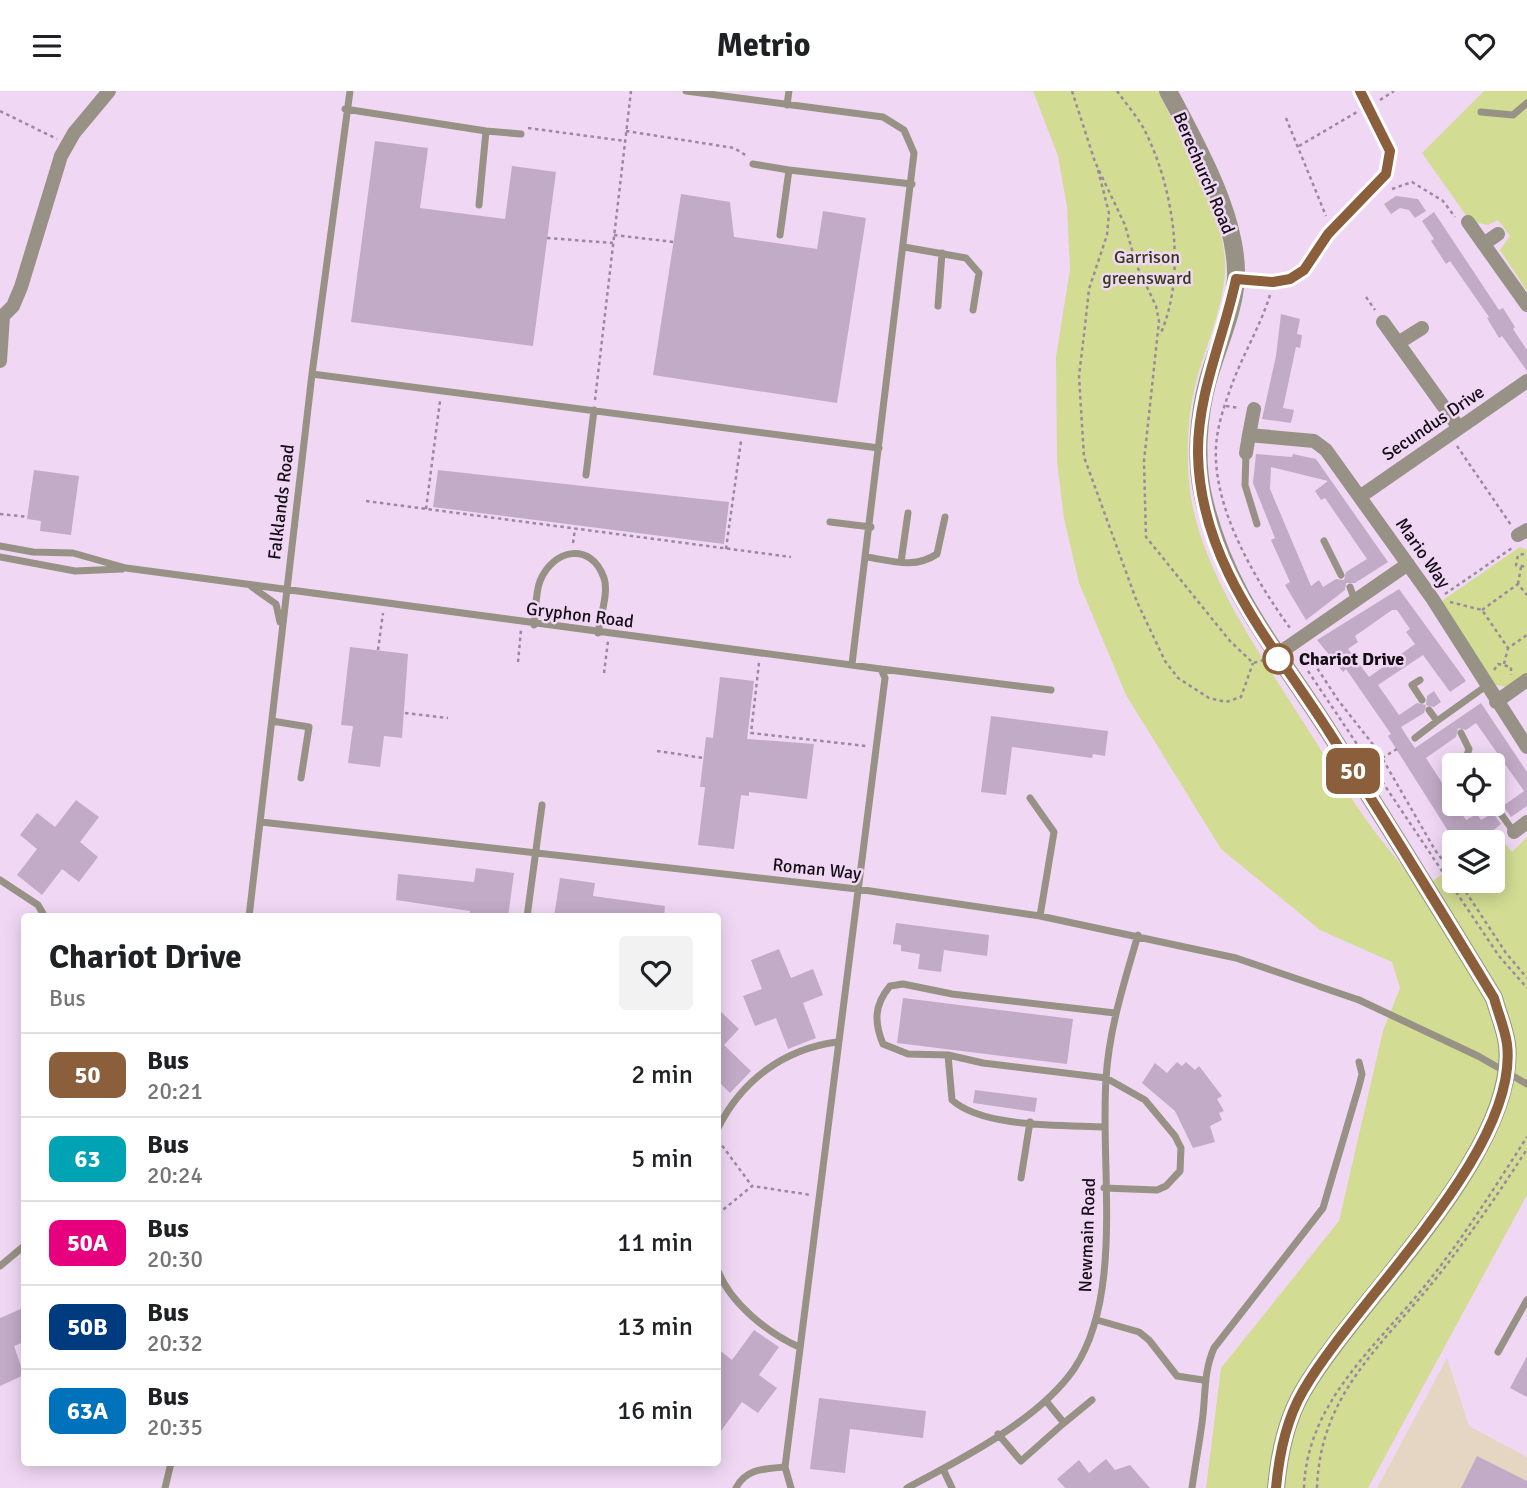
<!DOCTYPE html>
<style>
body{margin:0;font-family:Signika,sans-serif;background:#f2f2f2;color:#202124;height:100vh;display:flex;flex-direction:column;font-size:26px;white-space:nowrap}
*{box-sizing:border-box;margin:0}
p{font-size:23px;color:#757577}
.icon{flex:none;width:38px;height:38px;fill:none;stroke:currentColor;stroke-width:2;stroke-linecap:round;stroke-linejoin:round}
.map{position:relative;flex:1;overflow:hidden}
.side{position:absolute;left:21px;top:822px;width:700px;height:553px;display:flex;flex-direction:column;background:#fff;border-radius:7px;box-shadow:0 4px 18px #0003}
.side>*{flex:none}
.badge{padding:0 14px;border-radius:10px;font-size:24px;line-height:46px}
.buttons{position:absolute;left:1442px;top:662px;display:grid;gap:14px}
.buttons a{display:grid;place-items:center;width:63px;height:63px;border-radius:7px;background:#fff;box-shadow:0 4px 18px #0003;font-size:35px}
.map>.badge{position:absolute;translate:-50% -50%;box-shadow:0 0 0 4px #fff}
.round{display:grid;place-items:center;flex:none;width:74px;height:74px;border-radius:7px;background:#f2f2f2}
.overview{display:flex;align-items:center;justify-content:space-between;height:119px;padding:0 28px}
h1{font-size:33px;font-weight:700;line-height:52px}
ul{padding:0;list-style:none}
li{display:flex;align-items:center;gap:21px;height:84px;padding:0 28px;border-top:2px solid #e0e0e0}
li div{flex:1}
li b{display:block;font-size:26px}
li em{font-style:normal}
li .badge{min-width:77px;font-weight:700;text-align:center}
header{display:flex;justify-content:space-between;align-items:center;height:91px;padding:0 28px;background:#fff;font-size:32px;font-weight:700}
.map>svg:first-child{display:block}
</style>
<header><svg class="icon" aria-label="menu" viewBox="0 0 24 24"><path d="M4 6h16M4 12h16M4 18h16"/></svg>Metrio<svg class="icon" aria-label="heart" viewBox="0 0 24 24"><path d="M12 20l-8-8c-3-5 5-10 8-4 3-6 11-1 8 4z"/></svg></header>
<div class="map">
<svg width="1527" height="1397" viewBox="0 0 1527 1397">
<rect width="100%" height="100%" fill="#f0d8f4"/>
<path fill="#e5d5c3" d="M1447 1267 1469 1335 1527 1366V1397H1377Z"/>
<path fill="#d2dc92" d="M1033 0H1158C1181 50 1229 127 1225 183 1222 217 1209 248 1199 280 1187 319 1185 367 1191 407 1204 484 1261 564 1302 629 1326 666 1348 705 1375 741 1390 760 1406 779 1420 799L1454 775V789H1493V751H1488L1498 744 1512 761 1527 746V1104L1368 1397H1206L1221 1277 1339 1130 1383 940 1400 897 1392 871 1320 839 1221 758 1126 604 1079 492 1064 427 1057 371 1056 266 1070 178 1067 116 1058 65Z
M1484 0H1527V200L1500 159 1510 145 1498 129 1488 134 1470 130 1422 62Z
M1520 456 1527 459V585L1510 597 1488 592 1439 521 1443 509Z"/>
<path fill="#c2abc6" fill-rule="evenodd" d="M375 50 428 57 420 117 505 128 512 75 556 81 533 255 351 231Z
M681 103 730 111 734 146 817 158 823 120 866 127 837 312 653 284Z
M1396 105 1418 108 1426 120 1415 127 1409 119 1400 117 1391 123 1384 113Z
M1434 121 1499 219 1503 217 1515 236 1513 238 1527 259V280L1502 245 1499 247 1487 227 1489 226 1450 170 1446 173 1431 150 1434 148 1422 130Z
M1281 223 1300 228 1297 243 1302 244 1300 257 1296 256 1283 317 1294 319 1291 332 1262 328 1276 265Z
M1256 363 1292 366 1293 363 1316 368 1388 471 1355 492H1346L1345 499 1306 529 1285 494 1290 491 1271 449 1275 447 1253 392ZM1271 376 1328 390 1315 400 1321 409 1325 407 1367 468 1346 481 1344 489 1336 488 1323 496 1319 489 1311 495 1270 398Z
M34 379 79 385 71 444 40 440 41 430 27 428Z
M438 379 729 411 724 453 433 416Z
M1399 498 1466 590 1450 601 1423 564 1378 594 1399 624 1417 612 1426 614 1427 605 1434 600 1441 611 1434 616 1426 614 1424 622 1401 636 1410 650 1415 657 1481 612 1527 681V715L1511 726 1503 715 1524 700 1476 632 1466 639 1458 637 1456 646 1426 667 1466 729 1477 723 1481 729 1493 722 1501 733 1479 751H1455L1388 645 1391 643 1346 578 1343 581 1317 549ZM1392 519H1397L1410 538 1406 541 1415 553 1369 586 1348 558 1358 551 1355 545Z
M350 556 408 563 402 647 384 645 380 676 348 672 353 635 341 634Z
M720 586 754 590 747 648 814 653 807 708 749 701V705L741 704 734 758 698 754 705 696H700L706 646 713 647Z
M991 625 1108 640 1105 665 1093 663 1092 667 1012 656 1006 704 981 701Z
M76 709 99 726 80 751 98 766 79 791 62 778 42 804 17 784 37 758 20 744 37 722 55 736Z
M476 777 514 782 508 826H469L470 820 396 809 398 783 474 791Z
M560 787 595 792 593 805 665 815 664 826H554Z
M896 832 989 844 987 865 944 859 941 881 918 878 920 863 901 860V854L893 853Z
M779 858 791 887 813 878 823 904 803 912 816 947 788 958 776 927 755 935 743 905 762 898 751 869Z
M903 907 1073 928 1067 973 897 952Z
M718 918 739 938 724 954 751 980 730 1002 718 990Z
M1177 971 1182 975 1186 971 1195 979 1199 975 1222 1005 1217 1008 1224 1020 1219 1022 1222 1029 1210 1035 1215 1051 1193 1057 1175 1020 1142 992 1155 972 1167 982Z
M975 999 1037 1007 1035 1021 973 1012Z
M21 1218 24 1228V1251L14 1255 24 1284 0 1295V1227Z
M754 1239 779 1256 759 1284 777 1297 758 1322 742 1311 718 1344V1258L732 1269Z
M1527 1265V1306L1510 1297Z
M819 1307 926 1320 923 1347 850 1338 845 1382 810 1378Z
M1477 1365 1527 1390V1397H1461Z
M1106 1368 1115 1379 1130 1374 1150 1397H1065L1057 1388 1079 1369 1089 1382Z"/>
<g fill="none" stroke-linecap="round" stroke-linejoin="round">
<path stroke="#9b8a9e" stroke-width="2.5" stroke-dasharray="3.5 3.5" stroke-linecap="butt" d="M1072 0 1095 71 1125 134 1136 173 1156 215 1159 230 1144 370 1146 446 1230 550 1253 572 1264 569
M1117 0C1126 13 1138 26 1145 40 1174 98 1187 184 1160 244
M1380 9 1394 0
M0 20 57 48
M1286 27 1326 125
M528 37 625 50
M626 40 734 57 747 65
M1299 55 1357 21
M1098 79 1109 122 1107 144 1089 198 1085 235 1079 285 1084 366 1137 511 1165 570 1178 587 1209 607 1226 611 1241 606 1253 572
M1392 98 1412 91 1443 110 1455 126
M614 144 674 151
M547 147 613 152
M1270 204C1261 233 1245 260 1234 288 1228 304 1221 323 1218 340 1205 405 1253 486 1290 537
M1366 206 1375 219
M595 309 631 0
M1226 315 1240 317
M1457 355 1511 434
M366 410 791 466
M426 418 440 310
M0 423 28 426
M573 452 575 438
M726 458 741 350
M1524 463 1518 464 1516 474 1527 476
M1518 493 1521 476
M1445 503 1512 457
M1450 511 1482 519 1508 557 1527 544
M1482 519 1518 493 1527 504
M378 559 383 522
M1306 560 1338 609 1378 660 1435 759 1454 784
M518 571 521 539
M759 572 751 642 866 655
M1504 573 1508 557
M1494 579 1498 573 1511 576V584
M1308 580 1499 865 1527 897
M604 582 608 550
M405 622 448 627
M657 660 704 667
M1382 667 1397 658
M1458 789 1506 862 1527 887
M718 1049 752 1095
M718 1123 752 1095 811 1104
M1304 1397C1307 1308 1381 1252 1431 1187 1466 1143 1496 1094 1527 1046
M1317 1397C1320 1302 1383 1254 1438 1185 1470 1144 1499 1102 1527 1058"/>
<path stroke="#979285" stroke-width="7" d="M686 0 883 26 904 39 914 62 852 573
M787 14 789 0
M345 18 486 40 479 114
M1481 21 1513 24 1527 12
M486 40 521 43
M753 73 789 79
M780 144 789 79 912 93
M904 156 966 167 979 182 973 219
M938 215 942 162
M312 283 879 357
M1246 362 1245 394 1257 433
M586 384 594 319
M830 431 871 436
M1324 450 1341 484
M0 455 33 461 73 462 126 477 881 578 885 587 785 1376 791 1397
M0 466 75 480 122 478
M867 466C892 470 915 478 937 463L945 426
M901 471 908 422
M252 496 276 513 280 531
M1350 496 1355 510
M534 534C536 521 535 503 540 490 553 458 591 450 604 487 609 501 600 527 598 542
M881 578 1051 599
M1420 589 1412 594 1422 609
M1429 619 1437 630 1486 595
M272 630 309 636 301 687
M1461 642 1469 658 1465 670 1468 674
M1415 647 1437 630
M1030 707 1054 741 1040 825
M1493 712 1514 741
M261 731 857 798 1040 825 1236 867 1359 909
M0 789 38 814 45 826
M249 826 312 283 350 0
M527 826 542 714
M948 964 952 1009C983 1037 1063 1034 1104 1036
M718 1037C742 989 784 958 837 951
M1021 1087 1030 1031
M1104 1097 1157 1099 1166 1095 1180 1080 1181 1057 1175 1045 1145 1009 1106 987 983 972 948 964 908 963 883 953C874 931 874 914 890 895L903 893 952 903 1115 922
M0 1175 24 1155
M718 1180C731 1213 768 1242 799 1256
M1097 1229 1139 1241 1149 1249 1177 1285 1203 1289
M1498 1261 1527 1209
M1046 1310 1064 1332 1092 1309
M998 1343 1021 1370 1064 1332
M943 1378 952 1397
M165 1397 171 1372
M736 1397C746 1377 765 1378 785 1376
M907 1397C960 1369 1039 1329 1074 1278 1124 1204 1100 1076 1106 988 1109 938 1124 892 1138 844
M1192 1397C1195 1375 1199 1354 1202 1332 1206 1305 1203 1282 1214 1257L1323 1117 1359 995 1362 983 1359 971"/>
<path stroke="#979285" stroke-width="14" d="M1468 131 1527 214
M1485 152 1498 143
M1236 188 1273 191 1290 188 1304 179 1328 143 1386 83 1390 60 1360 0
M0 225H3L13 215 21 196 61 65 74 42 109 0
M1383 231 1459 337
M1398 252 1422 237
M0 270 3 225
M1249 344 1254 318
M1246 362 1249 344 1314 350 1326 359 1432 507 1527 656
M1361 405 1527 290
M1518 444 1527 439
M1275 565 1408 473
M1496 611 1527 589
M1514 741 1527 731"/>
<path stroke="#979285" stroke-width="18" d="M1168 0C1196 53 1238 126 1236 187 1234 222 1217 256 1208 289 1198 326 1195 368 1203 405 1226 504 1277 559 1329 641 1385 729 1440 818 1494 907 1498 922 1505 938 1507 953 1519 1061 1356 1209 1303 1300 1286 1329 1279 1364 1276 1397"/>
<path stroke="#979285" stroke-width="7" d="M1359 909 1478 965 1527 993"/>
</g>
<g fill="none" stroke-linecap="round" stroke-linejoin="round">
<g stroke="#fff" stroke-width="16">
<path id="line" d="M1276 1397C1279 1364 1286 1329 1303 1300 1355 1209 1520 1060 1507 953 1505 938 1498 922 1494 907 1440 818 1385 729 1329 641 1274 554 1200 474 1198 363 1197 303 1224 246 1236 188L1273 191 1290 188 1304 179 1328 143 1386 83 1390 60 1360 0"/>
</g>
<use href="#line" stroke="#8b5e3c" stroke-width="10"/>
</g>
<circle fill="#fff" stroke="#8b5e3c" stroke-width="3.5" cx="1278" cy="568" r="14"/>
<g text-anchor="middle" stroke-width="5" stroke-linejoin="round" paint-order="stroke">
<g font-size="18" fill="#150d16" stroke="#f0d8f4">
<text transform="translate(1204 82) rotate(67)" y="6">Berechurch Road</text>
<text transform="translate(1433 332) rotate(-34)" y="6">Secundus Drive</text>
<text transform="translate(281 411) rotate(-83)" y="6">Falklands Road</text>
<text transform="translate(1423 462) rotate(55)" y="6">Mario Way</text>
<text transform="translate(580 524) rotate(7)" y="6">Gryphon Road</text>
<text transform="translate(817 778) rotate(6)" y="6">Roman Way</text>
<text transform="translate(1087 1144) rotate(-88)" y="6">Newmain Road</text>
</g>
<g font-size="18" fill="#363a17" stroke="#f0d8f4">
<text x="1147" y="172">Garrison<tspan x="1147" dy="21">greensward</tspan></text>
</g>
<g font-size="18" font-weight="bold" fill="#150d16" stroke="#f0d8f4" text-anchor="start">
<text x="1299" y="574">Chariot Drive</text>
</g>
</g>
</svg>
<div class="buttons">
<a><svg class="icon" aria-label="locate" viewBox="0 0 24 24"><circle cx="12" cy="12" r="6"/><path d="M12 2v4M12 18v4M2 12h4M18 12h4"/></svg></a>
<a><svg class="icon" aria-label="layers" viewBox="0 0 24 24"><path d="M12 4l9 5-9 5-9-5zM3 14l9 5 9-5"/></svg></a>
</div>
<b class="badge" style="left:1353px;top:680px;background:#8b5e3c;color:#fff">50</b>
<section class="side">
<div class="overview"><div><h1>Chariot Drive</h1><p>Bus</p></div><a class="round"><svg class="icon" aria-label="heart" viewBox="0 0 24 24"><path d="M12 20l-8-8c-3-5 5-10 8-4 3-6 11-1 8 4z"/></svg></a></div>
<ul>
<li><span class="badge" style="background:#8b5e3c;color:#fff">50</span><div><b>Bus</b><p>20:21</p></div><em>2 min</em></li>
<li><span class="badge" style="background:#00a3b4;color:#fff">63</span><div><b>Bus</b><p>20:24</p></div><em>5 min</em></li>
<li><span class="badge" style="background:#e6007e;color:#fff">50A</span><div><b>Bus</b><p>20:30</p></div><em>11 min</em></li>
<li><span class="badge" style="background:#003b80;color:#fff">50B</span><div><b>Bus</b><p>20:32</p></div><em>13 min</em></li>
<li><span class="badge" style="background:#0072bc;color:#fff">63A</span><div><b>Bus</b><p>20:35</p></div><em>16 min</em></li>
</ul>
</section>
</div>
